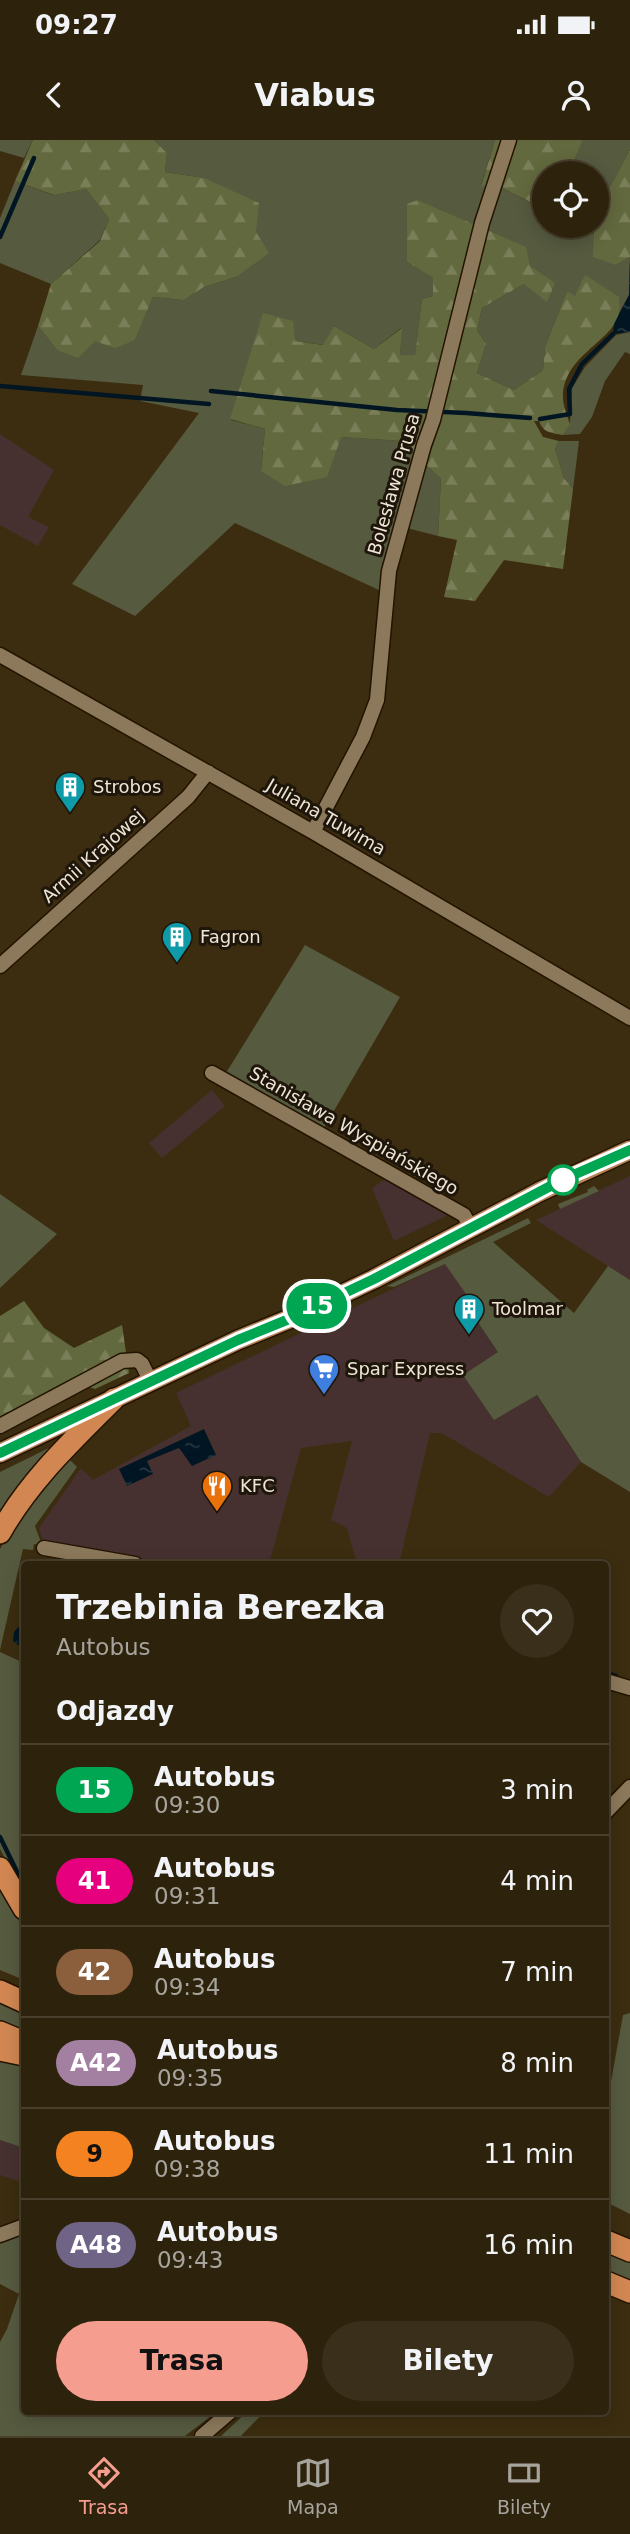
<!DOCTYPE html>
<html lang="pl">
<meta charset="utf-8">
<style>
body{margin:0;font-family:"DejaVu Sans",sans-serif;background:#392f1a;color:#f1f3f6;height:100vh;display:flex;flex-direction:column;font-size:26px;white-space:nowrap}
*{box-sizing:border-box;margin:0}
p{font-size:23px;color:#a7a49d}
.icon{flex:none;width:38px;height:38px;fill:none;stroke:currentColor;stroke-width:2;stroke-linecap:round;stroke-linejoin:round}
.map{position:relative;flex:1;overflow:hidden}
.drawer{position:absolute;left:21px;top:1421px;width:588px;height:854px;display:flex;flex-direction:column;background:#2d220c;border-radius:7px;box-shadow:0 4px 18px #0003,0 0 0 2px #483f2d}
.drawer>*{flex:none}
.badge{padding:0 14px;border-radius:23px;font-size:24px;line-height:46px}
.fabs{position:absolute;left:532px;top:21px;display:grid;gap:14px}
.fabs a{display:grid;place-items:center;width:77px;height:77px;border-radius:50%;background:#2d220c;box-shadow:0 4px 18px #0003,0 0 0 2px #483f2d;font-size:35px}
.map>.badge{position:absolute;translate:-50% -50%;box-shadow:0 0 0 4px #fff}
h2{padding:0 35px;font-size:26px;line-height:63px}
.round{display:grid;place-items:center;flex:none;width:74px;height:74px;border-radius:37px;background:#392f1a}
.headline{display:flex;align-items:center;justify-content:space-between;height:119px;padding:0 35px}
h1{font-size:33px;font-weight:700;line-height:52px}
.button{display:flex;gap:14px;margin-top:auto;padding:14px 35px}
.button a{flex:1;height:80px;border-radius:42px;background:#f59d8f;color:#111;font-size:28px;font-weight:700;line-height:80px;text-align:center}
.button a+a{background:#392f1a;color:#f1f3f6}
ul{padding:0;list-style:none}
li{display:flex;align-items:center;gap:21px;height:91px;padding:0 35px;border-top:2px solid #483f2d}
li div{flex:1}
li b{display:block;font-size:26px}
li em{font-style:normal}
li .badge{min-width:77px;font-weight:700;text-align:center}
.status{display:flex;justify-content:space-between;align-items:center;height:49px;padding:0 35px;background:#2d220c;direction:ltr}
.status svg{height:19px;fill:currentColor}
header{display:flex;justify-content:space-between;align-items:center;height:91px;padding:0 35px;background:#2d220c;font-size:32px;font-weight:700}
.dock{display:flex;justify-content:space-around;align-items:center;height:98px;border-top:2px solid #483f2d;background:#2d220c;font-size:19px;color:#a7a49d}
.dock a{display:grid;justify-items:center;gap:4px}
.dock .on{color:#f59d8f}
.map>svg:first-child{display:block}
</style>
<div class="status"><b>09:27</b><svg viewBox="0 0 49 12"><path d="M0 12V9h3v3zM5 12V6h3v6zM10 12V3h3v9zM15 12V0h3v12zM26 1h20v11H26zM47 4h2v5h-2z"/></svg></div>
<header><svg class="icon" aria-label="back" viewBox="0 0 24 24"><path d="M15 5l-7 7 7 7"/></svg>Viabus<svg class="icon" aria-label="person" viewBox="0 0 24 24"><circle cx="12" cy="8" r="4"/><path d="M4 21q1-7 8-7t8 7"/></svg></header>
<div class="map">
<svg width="630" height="2296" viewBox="0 0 630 2296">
<defs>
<pattern id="forest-firs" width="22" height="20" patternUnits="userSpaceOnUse" patternTransform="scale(1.75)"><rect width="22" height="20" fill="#63693e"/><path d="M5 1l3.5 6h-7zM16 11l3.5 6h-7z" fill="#7a7e59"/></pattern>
<pattern id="water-ripples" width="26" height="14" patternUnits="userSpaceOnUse" patternTransform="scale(1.75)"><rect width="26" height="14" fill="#011622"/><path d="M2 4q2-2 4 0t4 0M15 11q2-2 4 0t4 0" fill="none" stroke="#263841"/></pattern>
</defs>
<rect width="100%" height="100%" fill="#3c2d10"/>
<path fill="#463130" d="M0 294 54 330 28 377 49 387 38 406 0 385Z
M212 950 225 966 162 1018 149 1003Z
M630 1036V1140L536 1080Z
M387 1038 450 1074 394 1101 372 1048Z
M447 1123 581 1322 549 1357 442 1293H430L399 1424H357L347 1388 331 1380 352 1301 301 1308 269 1424H159L44 1405 39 1388 81 1328 93 1340 191 1286 176 1253Z
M0 2000 24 2008V2043L0 2035Z"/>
<path fill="#565a3f" d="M0 0H33L24 18 0 11Z
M154 0H495L481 45 489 47 477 86 418 60 407 122 433 138V156L422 159 415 216H400L401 188 374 209 334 186 324 205 295 201 264 174 231 280 265 289 261 330 341 297 401 301 417 316 381 451 235 383 135 476 72 444 199 273 140 261 143 245 21 235 38 186 57 210 95 201 135 200 153 157 184 160 204 147 236 137 204 38 165 32 167 13Z
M583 0H630V10L601 65 597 63V33H569Z
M15 41 53 55 86 49 109 79 100 100 51 144 0 123V78Z
M500 47 539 67 544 63V86C595 86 588 83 616 125L630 117 629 155 619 173V157H575L567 151 545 207 543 230 514 250 477 233 486 204 477 190 482 168 524 144 530 126 486 90Z
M630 192V214L625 212 605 241 592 277 580 294 563 295 570 283 572 248 585 227 616 195Z
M559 301H579L573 349 564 338 555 309Z
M423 322 441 339 438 396 407 388Z
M305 805 400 857 324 988 226 933Z
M594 1046 599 1051 560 1069 558 1064 588 1052 587 1050Z
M0 1054 57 1094 0 1148Z
M528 1078 531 1083 493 1102 574 1173 608 1126 630 1140V1352L581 1322 537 1255 494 1280 463 1235 498 1212 461 1157 466 1154 445 1124 394 1147 387 1146Z
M57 1304 0 1378V1332Z
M69 1319 77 1327 35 1386 42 1405 34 1404 33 1410 23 1409 0 1510V1409L23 1369Z
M0 1512 24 1523V1755L0 1709Z
M0 1743 24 1783V1840L0 1830Z
M0 1860 24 1871V1892L0 1882Z
M630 1873V2074L606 2062V1969L623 1875Z
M0 1921 24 1927V2008L0 2000Z
M24 2091V2272H216L185 2296H0V2202L7 2189 19 2154 0 2144V2100Z
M606 2110 630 2120V2144L606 2134Z
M247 2272H264L241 2296H221Z"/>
<path fill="url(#forest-firs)" d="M33 0H154L167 13 165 32 204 38 259 63 256 92 269 113 236 137 204 147 184 160 153 157 135 200 115 208 95 201 78 218 57 210 38 186 51 144 100 101 109 79 86 49 54 55 15 41Z
M495 0H505L489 47 481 46Z
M515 0H583L569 33H544V63L540 67 500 47Z
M630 10V117L616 125 593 117 594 92 584 86H597V63L601 64Z
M418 60 526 107 530 126 555 143 547 162 524 144 482 168 477 190 486 204 477 233 514 250 543 230 545 207 567 151 575 156 585 135 619 157C619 162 620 168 619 173 613 202 563 215 563 257 563 266 567 275 570 284L563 295C552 293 543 293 539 281H534L543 297 559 301 555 309 564 338 573 349 563 429 504 420 475 461 444 457 457 400 438 396 441 339 401 301 341 297 327 337 285 346 261 331 265 289 230 279 263 173 293 181 295 201 323 205 334 186 374 209 402 188 400 215H415L422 159 433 156V138L407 122V64Z
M24 1161 44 1188 74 1208 122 1185 129 1233 95 1249 73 1241 0 1279V1176Z"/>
<path fill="url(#water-ripples)" d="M630 120V192L613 194 614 184 629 155Z
M204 1289 216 1315 192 1326 179 1308 147 1321 153 1334 127 1346 119 1329Z
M21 1484H24V1508L13 1502 14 1492Z"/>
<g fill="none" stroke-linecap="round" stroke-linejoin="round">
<path stroke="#011622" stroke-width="4.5" d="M0 97 34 18
M0 246 209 264
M211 251 397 270 466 273 530 278
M540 279 570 274 569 249 582 224 613 194
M606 1533 616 1536
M0 1697 24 1746"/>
<g stroke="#231400" stroke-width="17">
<path id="minor" d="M0 515 313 692 630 878
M313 692 363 597 377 560 389 431 424 305 433 280 482 83 509 0
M0 826 188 657 208 632
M212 933 464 1075 471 1088
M0 1286 122 1221 137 1220 142 1224 151 1242
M44 1408 135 1424
M606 1541 630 1548
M606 1672 630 1647
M0 2095 24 2086
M202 2296 230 2272"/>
</g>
<g stroke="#231400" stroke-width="22">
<path id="primary" d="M0 1313 238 1200 294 1177 374 1139 541 1051 630 1010"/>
</g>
<g stroke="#231400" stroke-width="24">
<path id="motorway" d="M0 1393C30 1340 71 1302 114 1259
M0 1728 24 1769
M0 1851 24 1862
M0 1892 24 1902
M0 1910 24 1915
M606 2101 630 2111
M606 2142 630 2152"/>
</g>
<use href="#minor" stroke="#8c795b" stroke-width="14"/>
<use href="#primary" stroke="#b68156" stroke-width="19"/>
<use href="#motorway" stroke="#d28752" stroke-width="21"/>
</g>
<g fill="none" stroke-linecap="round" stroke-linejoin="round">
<g stroke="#fff" stroke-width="16">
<path id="line" d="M0 1313 238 1200 294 1177 374 1139 562 1040 630 1010"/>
</g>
<use href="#line" stroke="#00a651" stroke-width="10"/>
</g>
<defs>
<g id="building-pin" transform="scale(1.575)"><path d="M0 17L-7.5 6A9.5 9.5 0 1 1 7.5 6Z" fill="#0f9aa8" stroke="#1e160a"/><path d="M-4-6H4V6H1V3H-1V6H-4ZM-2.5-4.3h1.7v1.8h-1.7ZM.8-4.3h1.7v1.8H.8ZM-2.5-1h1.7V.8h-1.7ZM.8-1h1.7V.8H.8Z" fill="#fff"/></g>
<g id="supermarket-pin" transform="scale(1.575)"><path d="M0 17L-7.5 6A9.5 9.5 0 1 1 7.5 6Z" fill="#3f7fe0" stroke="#1e160a"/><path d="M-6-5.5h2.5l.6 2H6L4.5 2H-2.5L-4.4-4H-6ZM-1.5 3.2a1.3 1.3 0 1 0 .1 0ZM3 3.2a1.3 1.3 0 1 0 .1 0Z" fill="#fff"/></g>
<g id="restaurant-pin" transform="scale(1.575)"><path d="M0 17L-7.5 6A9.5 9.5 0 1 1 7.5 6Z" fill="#e8710a" stroke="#1e160a"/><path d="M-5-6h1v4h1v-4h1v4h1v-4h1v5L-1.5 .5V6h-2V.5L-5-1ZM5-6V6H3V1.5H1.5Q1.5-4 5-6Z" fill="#fff"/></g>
</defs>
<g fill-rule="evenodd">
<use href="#building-pin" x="70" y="647"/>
<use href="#building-pin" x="177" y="797"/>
<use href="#building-pin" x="469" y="1169"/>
<use href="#supermarket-pin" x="324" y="1229"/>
<use href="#restaurant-pin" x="217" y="1346"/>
</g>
<circle fill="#fff" stroke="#00a651" stroke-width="3.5" cx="563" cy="1040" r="14"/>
<g text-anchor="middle" stroke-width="6" stroke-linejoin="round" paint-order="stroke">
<g font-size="18" fill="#efe5d5" stroke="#1e160a">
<text transform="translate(394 344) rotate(-74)" y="6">Bolesława Prusa</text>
<text transform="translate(326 677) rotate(30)" y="6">Juliana Tuwima</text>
<text transform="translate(93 716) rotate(-42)" y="6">Armii Krajowej</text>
<text transform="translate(354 991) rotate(30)" y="6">Stanisława Wyspiańskiego</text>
</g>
<g font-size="18" fill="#efe5d5" stroke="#1e160a" text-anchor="start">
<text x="93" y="653">Strobos</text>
<text x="200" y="803">Fagron</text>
<text x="492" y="1175">Toolmar</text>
<text x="347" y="1235">Spar Express</text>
<text x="240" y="1352">KFC</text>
</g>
</g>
</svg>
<div class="fabs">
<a><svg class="icon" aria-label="locate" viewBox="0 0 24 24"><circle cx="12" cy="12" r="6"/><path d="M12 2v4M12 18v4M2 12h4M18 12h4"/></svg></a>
</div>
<b class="badge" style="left:317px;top:1166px;background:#00a651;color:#fff">15</b>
<section class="drawer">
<div class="headline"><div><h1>Trzebinia Berezka</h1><p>Autobus</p></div><a class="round"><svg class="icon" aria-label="heart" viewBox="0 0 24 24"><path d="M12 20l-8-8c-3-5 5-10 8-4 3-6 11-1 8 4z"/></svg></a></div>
<h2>Odjazdy</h2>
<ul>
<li><span class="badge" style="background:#00a651;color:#fff">15</span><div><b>Autobus</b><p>09:30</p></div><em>3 min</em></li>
<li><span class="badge" style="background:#e6007e;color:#fff">41</span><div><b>Autobus</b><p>09:31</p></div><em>4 min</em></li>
<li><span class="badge" style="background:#8b5e3c;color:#fff">42</span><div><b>Autobus</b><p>09:34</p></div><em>7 min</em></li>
<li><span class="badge" style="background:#a380a2;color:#fff">A42</span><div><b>Autobus</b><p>09:35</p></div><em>8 min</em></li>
<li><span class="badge" style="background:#f58220;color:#111">9</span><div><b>Autobus</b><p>09:38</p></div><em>11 min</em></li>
<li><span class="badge" style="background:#6f6486;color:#fff">A48</span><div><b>Autobus</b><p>09:43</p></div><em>16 min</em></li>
</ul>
<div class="button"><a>Trasa</a><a>Bilety</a></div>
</section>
</div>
<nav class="dock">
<a class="on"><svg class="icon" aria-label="directions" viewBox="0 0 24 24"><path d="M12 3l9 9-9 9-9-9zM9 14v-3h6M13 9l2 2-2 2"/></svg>Trasa</a>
<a><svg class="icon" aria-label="map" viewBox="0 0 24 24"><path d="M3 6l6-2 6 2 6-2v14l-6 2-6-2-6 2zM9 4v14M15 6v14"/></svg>Mapa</a>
<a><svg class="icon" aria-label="tickets" viewBox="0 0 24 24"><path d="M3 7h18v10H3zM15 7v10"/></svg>Bilety</a>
</nav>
